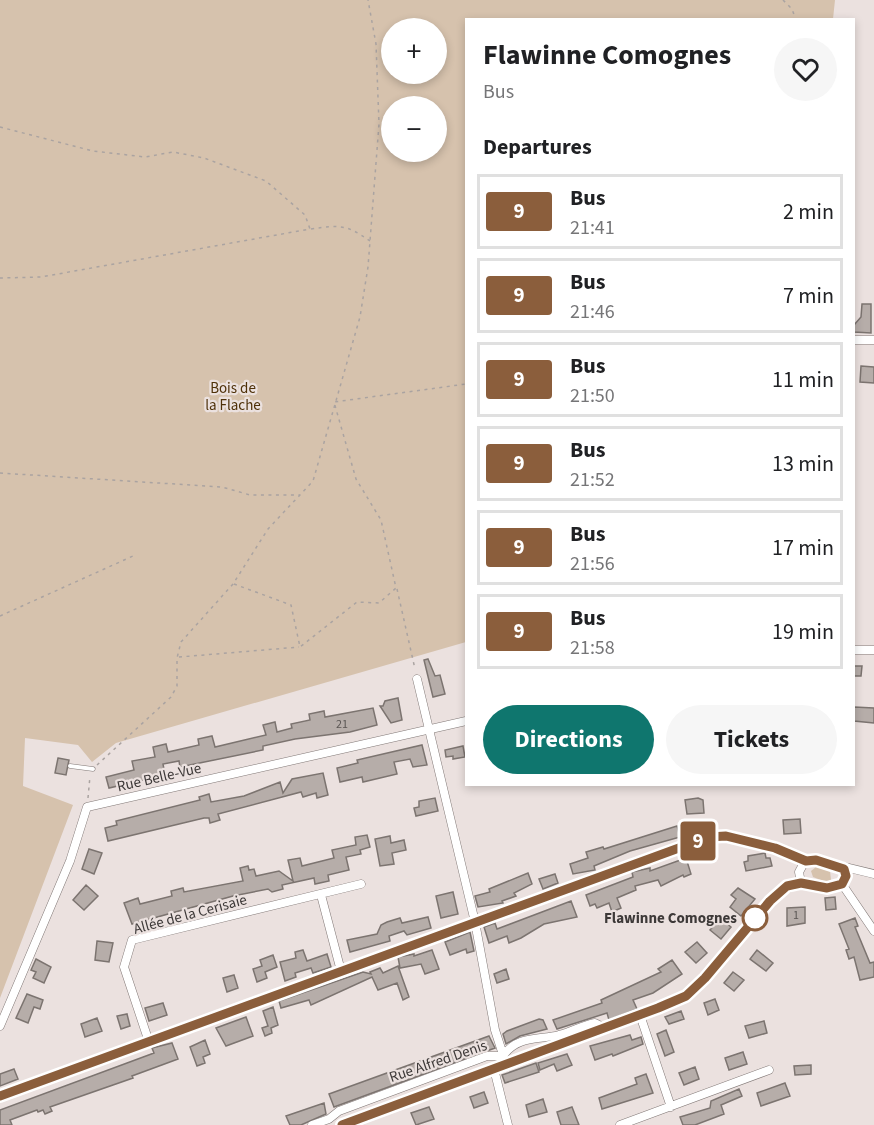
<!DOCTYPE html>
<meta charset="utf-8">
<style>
body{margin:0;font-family:"Source Sans 3",sans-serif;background:#f6f6f6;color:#202124;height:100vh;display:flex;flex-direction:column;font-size:22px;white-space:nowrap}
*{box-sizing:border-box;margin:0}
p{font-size:20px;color:#757577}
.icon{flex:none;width:33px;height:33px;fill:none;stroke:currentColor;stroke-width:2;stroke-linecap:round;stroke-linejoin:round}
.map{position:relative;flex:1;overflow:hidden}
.side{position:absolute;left:465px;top:18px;width:390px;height:768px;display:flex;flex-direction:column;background:#fff;border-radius:0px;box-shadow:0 3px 9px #0003}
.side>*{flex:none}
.badge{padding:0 12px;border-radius:4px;font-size:21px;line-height:39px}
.buttons{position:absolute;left:381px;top:18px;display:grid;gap:12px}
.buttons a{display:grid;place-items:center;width:66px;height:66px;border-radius:50%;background:#fff;box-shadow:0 3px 9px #0003;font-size:30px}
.map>.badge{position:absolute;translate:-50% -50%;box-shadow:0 0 0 3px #fff}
h2{padding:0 18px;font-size:22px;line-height:54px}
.round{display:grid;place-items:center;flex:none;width:63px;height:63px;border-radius:32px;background:#f6f6f6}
.overview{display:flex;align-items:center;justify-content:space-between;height:102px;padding:0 18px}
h1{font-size:28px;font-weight:700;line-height:45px}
.action{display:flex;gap:12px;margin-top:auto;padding:12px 18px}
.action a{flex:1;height:69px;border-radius:36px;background:#0f766e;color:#fff;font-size:24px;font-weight:700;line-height:69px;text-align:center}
.action a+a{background:#f6f6f6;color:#202124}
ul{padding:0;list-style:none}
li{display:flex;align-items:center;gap:18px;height:75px;margin:0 12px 9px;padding:0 6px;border:3px solid #e0e0e0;border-radius:0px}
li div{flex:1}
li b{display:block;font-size:22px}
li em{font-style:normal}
li .badge{min-width:66px;font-weight:700;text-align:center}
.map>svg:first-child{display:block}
</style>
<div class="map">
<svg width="874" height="1125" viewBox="0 0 874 1125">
<rect width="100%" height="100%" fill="#ebe1df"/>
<path fill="#d6c2ad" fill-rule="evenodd" d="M0 0H835L833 19 466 20V642L116 743 92 762 78 745 25 738 23 786 73 805 0 998ZM392 28H436V74H392ZM392 106H436V152H392Z
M816 867 830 871 831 880 826 882 813 877 811 871Z"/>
<path fill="#b6ada9" stroke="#7c7470" stroke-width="1.5" d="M862 304H871V333L854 332V325L861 317Z
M861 366 874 367V383L860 382Z
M428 659 435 676 440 675 445 694 433 697 424 660Z
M854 666H862L861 676H854Z
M398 698 402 720 391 723 380 706H383L385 701Z
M854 707 874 708V723L854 721Z
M373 708 377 725 350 732 295 739 263 746V750L180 767 179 761 163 764 165 775 109 788 106 777 134 770 132 761 155 757 153 747 166 744 168 752 199 745 198 739 212 736 215 747 266 735 263 725 275 722 277 732 292 728 291 724 310 720 309 714 324 711 325 717Z
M422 745 427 765 413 767 410 759 394 762 397 774 363 782 362 777 340 782 337 768 358 763 357 760Z
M463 746 465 757 453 759V756L446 757 445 750Z
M58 758 69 760 66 775 55 773Z
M323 773 328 795 317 798 316 793 303 797 301 792 218 814 220 820 210 823 209 818H204L108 841 105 828 117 825 116 821 200 800 199 797 209 794 211 802 244 796 280 782 283 793 292 779Z
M435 798 438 811 416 816 414 808 419 807V801Z
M698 798 703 800 704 813 687 814 685 800Z
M800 819 801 833 784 834 783 820Z
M677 826 680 837 630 851 594 866 595 870 573 874 570 864 588 858 586 852 603 847 604 849Z
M367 835 370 847 360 850 361 854 346 857 349 870 328 875 329 881 315 884 314 878 282 885 283 889 272 892 268 889 233 896 132 924 124 903 138 898 140 904 172 896 171 891 183 888 184 892 243 881 240 868 248 866 249 870 254 869 256 876 279 871 293 881 288 860 300 858 302 866 334 858 332 850 356 845 355 837Z
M390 836 391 843 404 840 406 850 392 853 394 864 380 866 375 839Z
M715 845 717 853 701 858 699 850Z
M89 849 102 853 94 874 82 869Z
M765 853 766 858H770L772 866 746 871 744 862 748 861V856Z
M686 858 691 874 684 877 683 875 661 886 658 880 635 886 636 890 617 898 621 908 612 912 609 903 597 908 595 904 590 906 586 895 633 877 632 872 650 868V871Z
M528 873 532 884 514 893 516 896 502 901 503 903 478 907 475 896 490 892 489 889Z
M555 874 558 883 543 889 539 879Z
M86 885 98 896 84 910 73 900Z
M738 888 755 899 741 916 730 907 736 899 731 895Z
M453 892 458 914 441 918 436 896Z
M835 897 836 909 826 910 825 898Z
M571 901 577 917 544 924 521 938 509 943 507 936 489 943 484 927 495 923 497 929Z
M805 907V923L787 926V908Z
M428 917 431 928 407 935 404 931 389 936 390 941 350 952 347 940 377 934 381 925 387 922 400 918 402 923Z
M720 918 731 927 721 939 710 930Z
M855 918 858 926 855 927 870 963 874 962V977L860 980 854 957 849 959 846 950 849 949 839 924Z
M470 932 474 951 467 953 466 949 450 955 445 942Z
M97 941 113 943 109 962 95 960Z
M697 942 707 953 696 963 685 952Z
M303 950 307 961 327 954 331 967 313 973 311 968 295 973 296 977 285 981 280 962 296 958 295 952Z
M432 950 439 969 425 974 421 964 400 968 398 957 414 954V956Z
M757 950 773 963 766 971 750 959Z
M273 955 277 967 265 972 267 978 257 982 253 969 262 966 260 960Z
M36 959 51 967 44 983 33 978 36 972 31 970Z
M672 960 682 974 653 993 633 1000 637 1009 609 1020 607 1013 557 1029 553 1020 602 1003 601 1000 661 972 658 969Z
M398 966 409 997 403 1000 397 983 378 990 372 977 311 1005 309 1000 281 1008 279 1001 363 972 371 974 370 972 380 968 383 973Z
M506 969 509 979 497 983 494 974Z
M733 972 744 980 734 991 724 983Z
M234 975 238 988 227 992 223 978Z
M27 994 43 1000 40 1009 34 1007 28 1023 16 1018Z
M715 999 719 1010 708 1015 704 1003Z
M163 1003 167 1015 149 1021 145 1008Z
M273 1007 278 1025 271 1028 272 1033 265 1036 262 1028 268 1026 263 1011Z
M681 1011 684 1019 669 1024 665 1017Z
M127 1014 130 1026 121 1029 117 1016Z
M246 1017 253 1036 226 1046 216 1028Z
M97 1018 102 1031 85 1037 81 1024Z
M539 1019 543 1020 547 1029 520 1036 506 1044 503 1034 507 1031Z
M764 1021 767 1033 749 1038 745 1026Z
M666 1030 674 1052 665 1056 657 1034Z
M630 1035 632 1040 641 1037 643 1044 613 1056 612 1054 595 1060 590 1046Z
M489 1036 495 1048 334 1107 329 1094Z
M205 1040 210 1054 203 1057 205 1063 197 1066 190 1047Z
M172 1043 178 1059 132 1076 133 1078 50 1107 52 1111 45 1114 43 1110 38 1112 37 1110 10 1120 12 1125H0V1110L154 1053 152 1048Z
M743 1052 747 1064 729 1070 725 1058Z
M567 1054 572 1065 557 1071 554 1064 540 1070 538 1063Z
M536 1063 539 1072 505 1083 502 1075Z
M811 1065V1074L795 1075 794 1066Z
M695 1067 699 1079 684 1085 679 1073Z
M14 1069 18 1079 0 1086V1074Z
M646 1074 653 1093 602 1109 599 1098 637 1084 635 1078Z
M785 1083 790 1096 761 1106 757 1093Z
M739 1089 742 1096 721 1105 724 1114 695 1125H683L680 1117 710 1108 711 1101Z
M484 1092 488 1103 474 1108 470 1097Z
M543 1099 547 1112 529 1117 526 1105Z
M324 1103 326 1114 301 1125H290L286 1116Z
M429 1107 434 1119 416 1125 411 1113Z
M572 1107 579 1125H561L557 1112Z"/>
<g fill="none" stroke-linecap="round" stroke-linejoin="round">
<g stroke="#827977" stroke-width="5">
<path id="service" d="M70 766 93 769"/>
</g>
<g stroke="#827977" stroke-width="9">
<path id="minor" d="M854 340H874
M854 650H874
M417 679 475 922 495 1030 506 1064
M801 883 827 888 842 884
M801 883 799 872 805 861
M842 884 874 931
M321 895 341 971
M640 1015 671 1107
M0 1026 70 861 87 807 466 721
M149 1042 124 967 132 940 361 884
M494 1069 508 1125
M0 1096 709 837 726 836 775 848 805 861 816 860 874 874
M312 1125 329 1119 339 1111 487 1056H503C517 1035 540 1040 559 1035 572 1032 583 1025 595 1023L605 1028
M342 1125 658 1008C668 1004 679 1000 687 994 723 966 759 893 801 883
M620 1125 769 1070"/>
</g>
<path stroke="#aaa3a1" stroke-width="1.5" stroke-dasharray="3 4.5" stroke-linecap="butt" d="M783 0 792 9 796 20
M0 127 93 151 145 157 173 152 204 158 266 181 305 215 310 229 41 277 0 278
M311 229C340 225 346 224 370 241
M0 473 222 487 250 495H300
M234 584 291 605 300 647 357 602 379 603 396 588 381 520 356 479 334 402 466 384
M397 589 415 669
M0 616 133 556
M179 657 299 647
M97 765 171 697 177 686V658L181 642 233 584 268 529 313 481 360 317 368 267 379 124 376 44 368 0
M88 798 90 776"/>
<use href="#service" stroke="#fff" stroke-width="4"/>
<use href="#minor" stroke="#fff" stroke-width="8"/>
</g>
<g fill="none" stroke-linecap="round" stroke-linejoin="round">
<g stroke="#fff" stroke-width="14">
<path id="line" d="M0 1096 709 837 726 836 775 848 806 861 816 860 844 869 846 876 842 884 827 888 801 883 787 886 770 901 705 978 686 996 658 1008 342 1125"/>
</g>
<use href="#line" stroke="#8b5e3c" stroke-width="9"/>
</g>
<circle fill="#fff" stroke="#8b5e3c" stroke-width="3" cx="755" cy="918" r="12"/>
<g text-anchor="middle" stroke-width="4.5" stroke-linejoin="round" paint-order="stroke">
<g font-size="12" fill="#5b5654">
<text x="342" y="728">21</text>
<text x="796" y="919">1</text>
</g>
<g font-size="15" fill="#4f3109" stroke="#ebe1df">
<text x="233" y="393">Bois de<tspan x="233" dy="17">la Flache</tspan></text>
</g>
<g font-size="15" fill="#3d3938" stroke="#ebe1df">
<text transform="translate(159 777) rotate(-13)" y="5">Rue Belle-Vue</text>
<text transform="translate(190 914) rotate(-15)" y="5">Allée de la Cerisaie</text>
<text transform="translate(438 1061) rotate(-19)" y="5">Rue Alfred Denis</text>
</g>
<g font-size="15" font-weight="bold" fill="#3d3938" stroke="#ebe1df" text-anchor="end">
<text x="737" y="923">Flawinne Comognes</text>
</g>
</g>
</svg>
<div class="buttons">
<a>+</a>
<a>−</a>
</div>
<b class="badge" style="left:698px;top:841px;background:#8b5e3c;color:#fff">9</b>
<section class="side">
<div class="overview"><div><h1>Flawinne Comognes</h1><p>Bus</p></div><a class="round"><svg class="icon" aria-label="heart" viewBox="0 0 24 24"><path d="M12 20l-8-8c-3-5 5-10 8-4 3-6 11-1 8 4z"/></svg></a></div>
<h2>Departures</h2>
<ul>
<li><span class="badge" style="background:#8b5e3c;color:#fff">9</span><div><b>Bus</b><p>21:41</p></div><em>2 min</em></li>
<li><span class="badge" style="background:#8b5e3c;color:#fff">9</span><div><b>Bus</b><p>21:46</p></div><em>7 min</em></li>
<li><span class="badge" style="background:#8b5e3c;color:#fff">9</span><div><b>Bus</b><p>21:50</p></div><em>11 min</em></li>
<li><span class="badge" style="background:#8b5e3c;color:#fff">9</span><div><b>Bus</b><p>21:52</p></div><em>13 min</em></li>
<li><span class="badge" style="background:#8b5e3c;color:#fff">9</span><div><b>Bus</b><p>21:56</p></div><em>17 min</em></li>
<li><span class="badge" style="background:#8b5e3c;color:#fff">9</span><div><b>Bus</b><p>21:58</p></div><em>19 min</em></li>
</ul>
<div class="action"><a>Directions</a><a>Tickets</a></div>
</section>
</div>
